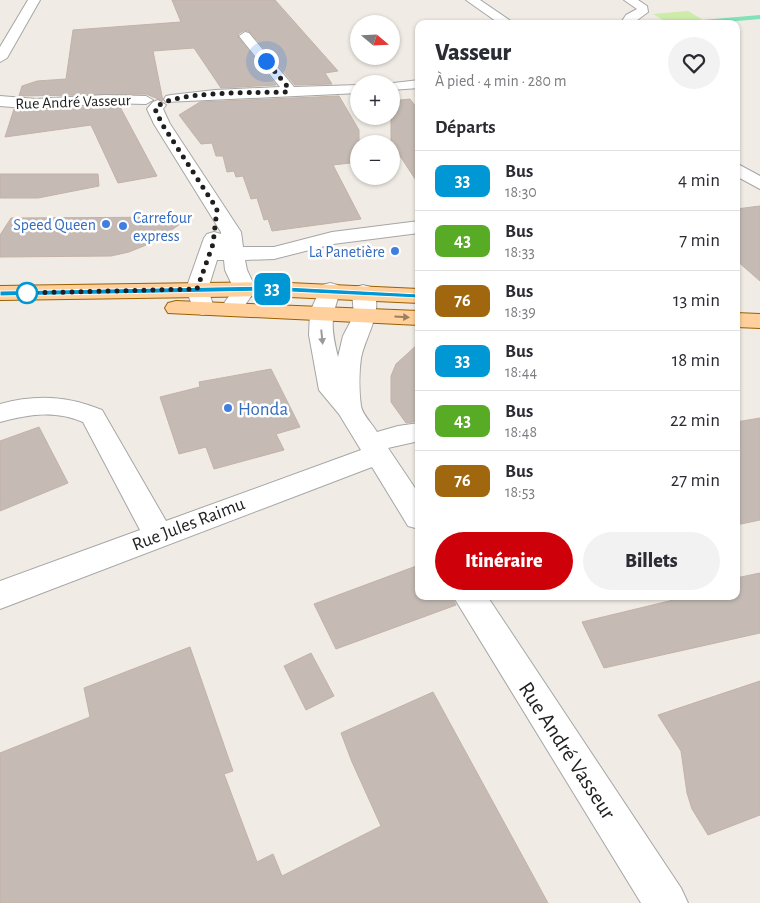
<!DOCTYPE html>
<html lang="fr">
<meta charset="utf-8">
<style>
body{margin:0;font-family:"Alegreya Sans",sans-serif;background:#f2f2f3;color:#2b2b33;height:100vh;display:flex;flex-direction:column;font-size:19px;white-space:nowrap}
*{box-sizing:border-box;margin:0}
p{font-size:16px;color:#7c7c81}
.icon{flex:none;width:28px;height:28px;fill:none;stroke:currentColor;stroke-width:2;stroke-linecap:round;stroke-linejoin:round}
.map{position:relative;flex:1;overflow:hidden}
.drawer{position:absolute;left:415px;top:20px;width:325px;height:580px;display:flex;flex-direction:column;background:#fff;border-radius:10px;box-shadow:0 1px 4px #0004}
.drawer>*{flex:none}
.badge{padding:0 10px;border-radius:8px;font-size:18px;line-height:32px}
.needle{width:32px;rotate:109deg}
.controls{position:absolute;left:350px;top:15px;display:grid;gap:10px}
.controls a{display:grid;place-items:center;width:50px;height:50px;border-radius:50%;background:#fff;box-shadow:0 1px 4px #0004;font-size:25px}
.you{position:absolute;width:25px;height:25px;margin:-12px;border:4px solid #fff;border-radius:50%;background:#1a73e8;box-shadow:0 0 0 8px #1a73e833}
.map>.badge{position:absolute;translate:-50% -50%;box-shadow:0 0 0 2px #fff}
h2{padding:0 20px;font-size:19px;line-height:45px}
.round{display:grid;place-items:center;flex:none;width:52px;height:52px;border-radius:26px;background:#f2f2f3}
.summary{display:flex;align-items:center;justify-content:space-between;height:85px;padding:0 20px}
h1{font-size:24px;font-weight:800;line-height:38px}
.action{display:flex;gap:10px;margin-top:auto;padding:10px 20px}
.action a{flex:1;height:58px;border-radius:30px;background:#ce0009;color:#fff;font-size:20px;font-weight:800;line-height:58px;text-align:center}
.action a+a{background:#f2f2f3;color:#2b2b33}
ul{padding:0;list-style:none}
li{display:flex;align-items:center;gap:15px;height:60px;padding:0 20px;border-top:1px solid #e1e1e2}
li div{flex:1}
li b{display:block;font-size:19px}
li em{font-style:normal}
li .badge{min-width:55px;font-weight:700;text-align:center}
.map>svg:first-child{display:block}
</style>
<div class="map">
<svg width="760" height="903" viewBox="0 0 760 903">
<rect width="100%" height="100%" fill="#f0ece5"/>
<path fill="#cdeca9" d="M688 11 703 20 666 22 653 14Z"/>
<path fill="#80e2b8" d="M760 15V19L703 24H656Z"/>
<path fill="#c5bbb4" stroke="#c3b2a7" d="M172 0H275L338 71 325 73 332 84 295 85 250 32 245 30 238 34V37L276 85 221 88 194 48 153 51 163 101 146 94 19 96 22 86 37 81 66 79 73 30 181 22Z
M339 96 359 130V162L333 165 361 219 272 231 268 219 264 220 257 198 251 199 243 176 236 177 234 171 227 172 223 156H216L212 143 201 144 179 115 200 102Z
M410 99 419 111V185L391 142V101Z
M105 105H119L157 176 118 183 91 125 5 137 14 109 36 111Z
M0 174H98L99 186 38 198H0Z
M760 206V281L736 260V209Z
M190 217 156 241 129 252 111 256 0 257V235L11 218Z
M419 343V421L406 423 391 402V376L396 364Z
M271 369 300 427 276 434 284 450 214 469 206 447 179 454 160 397 200 387 199 382Z
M760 418V520L736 525V422Z
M39 427 68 483 0 511V441Z
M419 565V596H451L456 605 336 649 314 604Z
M760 573V633L604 668 582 622 690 596H736V578Z
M190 647 233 771 224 774 257 862 273 854 282 876 381 826 352 762 341 733 433 692 548 903H0V753L90 717 84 688Z
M311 653 334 696 306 710 284 666Z
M760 681V815L708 835 692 809 687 793 681 751 658 715Z"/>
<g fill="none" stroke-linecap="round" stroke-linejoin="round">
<g stroke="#a6a6a6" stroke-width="2">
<path id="minor" d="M28 0H40L7 58 0 62V47Z
M466 0H480L515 24H500Z
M624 0H638L647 6 648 12 632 24H620L626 15 637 9Z
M245 32 249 33 294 87 359 85V93L166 102 164 99 166 96 171 95 215 90 280 87 239 36Z
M419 80V88L391 90V84H385Z
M105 95 146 96 153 100 146 104 105 103 36 109 0 106V96L36 99Z
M158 100 166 105 163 109 170 124 241 232 243 247H274L332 232 419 221V233L333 244 274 259 245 260 247 270 256 289 239 314 231 316 223 314 220 309 234 289 225 270 224 260H217L208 289 214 308 211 313 203 315 195 313 186 289 204 238 207 234 214 232 221 234V232L154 124 147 109 153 102Z
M736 163 760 176V189L736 176Z
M330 283 338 285 341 290C330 318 331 329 338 357L343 336 354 315 352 292 355 287 363 285 371 287C386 309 365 336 361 358 359 372 359 392 361 406 362 414 373 425 377 432L398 426 419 423V441L388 448 419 494V529L408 526 372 467 0 609V581L140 530 83 422C55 410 29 414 0 422V404C36 394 68 396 102 410L166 521 361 450 339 414 319 390 309 335 310 312 322 285Z
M453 596H487L681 888 688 903H641Z"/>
</g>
<g stroke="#9a6000" stroke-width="2">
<path id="major" d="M268 282 419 289V303L268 296 0 300V286Z
M176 301 419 311V325L168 313 165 308 168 303Z
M736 313 760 314V328L736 327Z"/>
</g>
<use href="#minor" fill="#fff" fill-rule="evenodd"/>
<use href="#major" fill="#ffd09b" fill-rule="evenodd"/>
</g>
<defs><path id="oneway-solid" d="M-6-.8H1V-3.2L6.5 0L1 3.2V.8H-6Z" transform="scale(1.25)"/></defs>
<use fill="#9a8063" href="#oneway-solid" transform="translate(402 317) rotate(3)"/>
<use fill="#9a9a9a" href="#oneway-solid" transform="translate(322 337) rotate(84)"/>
<path fill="#0098d4" stroke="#fff" d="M268 286 419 294 423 296 419 298 268 291 0 296V291Z"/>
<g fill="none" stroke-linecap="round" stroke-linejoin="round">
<path stroke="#1f1f1f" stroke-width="5" stroke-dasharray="0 9" d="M27 293 197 289 213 244 217 209 162 124 155 109C168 90 261 93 287 92V86L266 61"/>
</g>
<g fill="#3f7fe0" stroke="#fff" stroke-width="2">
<circle cx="106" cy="224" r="5"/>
<circle cx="123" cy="226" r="5"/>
<circle cx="395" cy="251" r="5"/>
<circle cx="228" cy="408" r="5"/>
</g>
<circle fill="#fff" stroke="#0098d4" stroke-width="2.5" cx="27" cy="293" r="10"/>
<g text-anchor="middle" stroke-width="5" stroke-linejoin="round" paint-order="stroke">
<g font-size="16" fill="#1f1f1f" stroke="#fff">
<text transform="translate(73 101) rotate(-2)" y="6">Rue André Vasseur</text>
</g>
<g font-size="16" fill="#366cbe" stroke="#fff" text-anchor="end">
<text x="133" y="223" text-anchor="start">Carrefour<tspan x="133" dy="18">express</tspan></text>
<text x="96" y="230">Speed Queen</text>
<text x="385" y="257">La Panetière</text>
</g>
<g font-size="19" fill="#366cbe" stroke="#fff" text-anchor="start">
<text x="238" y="415">Honda</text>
</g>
<g font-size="19" fill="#1f1f1f" stroke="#fff">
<text transform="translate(188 523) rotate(-21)" y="7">Rue Jules Raimu</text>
</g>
<g font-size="22" fill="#1f1f1f" stroke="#fff">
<text transform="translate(568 750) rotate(57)" y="8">Rue André Vasseur</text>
</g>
</g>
</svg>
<div class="controls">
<a><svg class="needle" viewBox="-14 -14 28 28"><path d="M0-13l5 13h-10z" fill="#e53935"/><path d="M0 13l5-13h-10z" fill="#7c7c81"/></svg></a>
<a>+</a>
<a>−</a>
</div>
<div class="you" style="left:266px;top:61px"></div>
<b class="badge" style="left:272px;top:289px;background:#0098d4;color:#fff">33</b>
<section class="drawer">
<div class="summary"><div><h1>Vasseur</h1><p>À pied · 4 min · 280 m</p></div><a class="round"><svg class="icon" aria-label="heart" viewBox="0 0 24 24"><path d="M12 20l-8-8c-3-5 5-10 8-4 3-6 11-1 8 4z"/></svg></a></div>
<h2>Départs</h2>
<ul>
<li><span class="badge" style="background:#0098d4;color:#fff">33</span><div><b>Bus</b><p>18:30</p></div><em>4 min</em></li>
<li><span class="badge" style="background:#58ac25;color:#fff">43</span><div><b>Bus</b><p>18:33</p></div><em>7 min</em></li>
<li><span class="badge" style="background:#a0670f;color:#fff">76</span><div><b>Bus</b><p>18:39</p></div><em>13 min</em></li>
<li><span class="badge" style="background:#0098d4;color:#fff">33</span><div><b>Bus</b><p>18:44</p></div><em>18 min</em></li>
<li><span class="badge" style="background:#58ac25;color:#fff">43</span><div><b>Bus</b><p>18:48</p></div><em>22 min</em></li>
<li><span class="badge" style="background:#a0670f;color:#fff">76</span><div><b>Bus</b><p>18:53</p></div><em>27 min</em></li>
</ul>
<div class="action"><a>Itinéraire</a><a>Billets</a></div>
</section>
</div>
